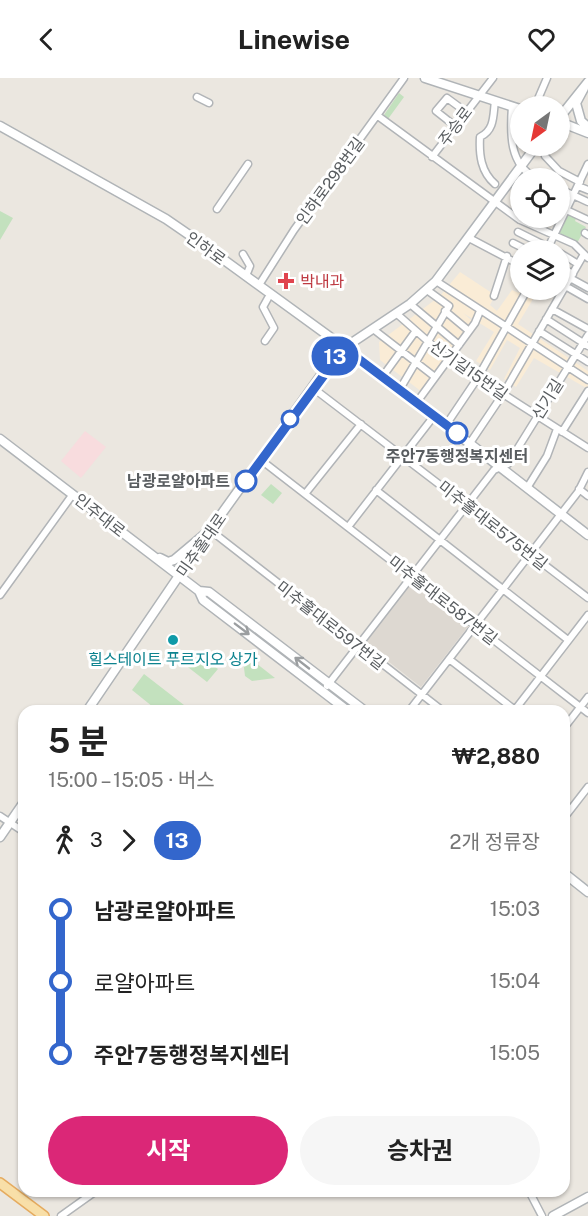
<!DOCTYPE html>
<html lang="ko">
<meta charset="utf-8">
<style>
body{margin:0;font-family:"Public Sans","Noto Sans KR",sans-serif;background:#f6f6f6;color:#222;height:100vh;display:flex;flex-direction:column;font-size:22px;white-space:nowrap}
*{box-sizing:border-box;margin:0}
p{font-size:20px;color:#767676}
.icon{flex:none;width:33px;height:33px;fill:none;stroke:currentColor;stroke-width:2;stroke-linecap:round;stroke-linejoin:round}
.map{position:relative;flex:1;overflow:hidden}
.side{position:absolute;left:18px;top:627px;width:552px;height:492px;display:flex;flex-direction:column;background:#fff;border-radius:18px;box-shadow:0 2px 4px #0004}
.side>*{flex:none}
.badge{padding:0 12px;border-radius:20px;font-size:21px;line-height:39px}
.needle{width:39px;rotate:213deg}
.tools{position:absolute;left:510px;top:18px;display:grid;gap:12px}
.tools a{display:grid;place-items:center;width:60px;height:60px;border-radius:50%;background:#fff;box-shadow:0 2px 4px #0004;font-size:30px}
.map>.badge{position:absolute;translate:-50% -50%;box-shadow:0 0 0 3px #fff}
.legs{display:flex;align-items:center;gap:9px;height:66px;padding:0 30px;font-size:20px}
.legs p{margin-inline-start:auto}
.headline{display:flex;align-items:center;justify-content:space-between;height:102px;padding:0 30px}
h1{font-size:33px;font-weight:700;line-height:45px}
.cta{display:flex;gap:12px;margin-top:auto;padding:12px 30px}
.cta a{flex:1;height:69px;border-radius:36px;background:#db2777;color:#fff;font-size:24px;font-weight:700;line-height:69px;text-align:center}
.cta a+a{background:#f6f6f6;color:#222}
ul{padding:0 30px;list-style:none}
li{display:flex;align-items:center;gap:21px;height:72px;font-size:22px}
li i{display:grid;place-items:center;width:9px;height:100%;margin:0 8px;background:currentColor}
li i::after{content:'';width:15px;height:15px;margin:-8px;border:4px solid;border-radius:50%;background:#fff}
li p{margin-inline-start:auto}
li:first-child i{background:linear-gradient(#0000 50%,currentColor 0)}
li:last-child i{background:linear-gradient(currentColor 50%,#0000 0)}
header{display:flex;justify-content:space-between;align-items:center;height:78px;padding:0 30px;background:#fff;font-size:27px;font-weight:700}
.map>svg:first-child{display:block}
</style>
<header><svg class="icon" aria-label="back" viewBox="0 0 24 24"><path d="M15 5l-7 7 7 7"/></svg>Linewise<svg class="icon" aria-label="heart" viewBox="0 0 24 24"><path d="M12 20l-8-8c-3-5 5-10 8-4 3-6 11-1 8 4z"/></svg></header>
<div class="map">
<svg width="588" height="1138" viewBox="0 0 588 1138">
<rect width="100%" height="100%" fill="#ebe7e0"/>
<path fill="#faecd6" d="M460 194 495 217 490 227 497 233 512 212 519 215 522 212H528L536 216 518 246 588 293V311L534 280 516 309 504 301 520 270 507 262 490 292 476 283 494 254 463 235 475 245 422 314 380 282 379 264 440 218Z"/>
<path fill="#ddd8d1" d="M413 502 470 546 421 609 365 565Z"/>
<path fill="#f8dcde" d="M85 353 106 369 81 400 61 383Z"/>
<path fill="#c3e1be" d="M399 15 404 19 388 41 384 37Z
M570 130 578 136 575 143 586 149 576 167 555 158Z
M0 133 13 140 0 162Z
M271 406 282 415 273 426 261 417Z
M194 573 218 591 207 604 184 586Z
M242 574 275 600 252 603 245 598Z
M144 596 184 627 182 633H158L132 612Z"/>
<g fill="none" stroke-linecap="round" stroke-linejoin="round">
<g stroke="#b1b4b7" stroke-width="9">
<path id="street" d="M197 19 209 25
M495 23C493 37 495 52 480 59 479 77 481 94 495 106
M512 28C510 55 509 87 536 100
M535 28 547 0
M378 38 520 142 574 166 588 180
M455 48 436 33 447 20 466 34
M545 78 559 93 580 104
M432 79 493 0
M578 108 588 112
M560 111 588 124
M560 129 588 142
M217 131 248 86
M518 154 554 172
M585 155 588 157
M469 160 520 187
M513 165 527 172
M547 172 588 86
M560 175 578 186
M243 176 250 188 246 198
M560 189 573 196
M570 200 588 210
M436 203 588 302
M560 205 588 221
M259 207 294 152 404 0
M494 218 507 178
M410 226 459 267
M552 231 588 251
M445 233 469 253
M397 236 448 281 588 370
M546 241 588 268
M373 251 435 299
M539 253 588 284
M265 263 274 250 263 229 268 220
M383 298 415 254
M313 310 588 520
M400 311 449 228 427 212
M417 324 475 245 480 233
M446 347 477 301 527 212
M562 354 588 313
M470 365 503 316 584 176
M261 382 588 635
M527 410 547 378 557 351
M579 411 588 418
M376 412 568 562
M305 416 361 346
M348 449 434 338
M210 452 443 633
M0 517 73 416
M449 581 515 632
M327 608 494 392 508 386 588 257
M409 633 578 414 588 394
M514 633 588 537
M564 650 588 619
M0 738 24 754
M564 740 588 709
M529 1113 542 1138
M61 1138 96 1113"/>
</g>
<g stroke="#b0b4b7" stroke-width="11">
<path id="secondary" d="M425 0 520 31
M584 10 576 25 581 43 588 49
M560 39 588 4
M560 44 588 55
M0 48 166 141 198 163 363 283 588 457
M0 361 199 513 203 522 348 633
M160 480 168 484 174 482 205 456
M199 513 209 514 365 633
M87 633 210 452 334 279 344 270 410 226 436 203 536 68
M0 759 24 724
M564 795 588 814
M553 1138 588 1119"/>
</g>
<g stroke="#e5ab5f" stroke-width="12">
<path id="primary" d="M0 1105 44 1138"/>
</g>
<use href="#street" stroke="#fff" stroke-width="6"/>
<use href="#secondary" stroke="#fff" stroke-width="8"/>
<use href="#primary" stroke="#f8dfa8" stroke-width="9"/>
</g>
<defs><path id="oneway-shaft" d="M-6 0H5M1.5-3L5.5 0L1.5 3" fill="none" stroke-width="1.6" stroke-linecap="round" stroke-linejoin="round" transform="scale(1.5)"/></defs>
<g stroke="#9b9ea0">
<use href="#oneway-shaft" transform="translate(242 551) rotate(37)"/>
<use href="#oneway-shaft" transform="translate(302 585) rotate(-142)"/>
</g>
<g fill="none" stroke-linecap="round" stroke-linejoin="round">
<g stroke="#fff" stroke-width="14">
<path id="line-1" d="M246 403 344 270 457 355"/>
</g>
<use href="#line-1" stroke="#36c" stroke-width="9"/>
</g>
<path fill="#e0444e" stroke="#fff" stroke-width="2" d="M283 194h6v6h6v6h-6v6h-6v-6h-6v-6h6z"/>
<g fill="#fff" stroke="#36c" stroke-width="3">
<circle cx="290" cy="341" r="8"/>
<circle cx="457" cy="355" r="10"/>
<circle cx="246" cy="403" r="10"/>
</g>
<circle fill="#0f9aa8" stroke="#fff" stroke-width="2" cx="173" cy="562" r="6"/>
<g text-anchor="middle" stroke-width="6" stroke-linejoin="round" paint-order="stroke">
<g font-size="16" fill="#595d60" stroke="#fff">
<text transform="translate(455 48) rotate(-53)" y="6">주승로</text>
<text transform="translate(330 103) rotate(-54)" y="6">인하로298번길</text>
<text transform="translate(206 170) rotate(36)" y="6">인하로</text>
<text transform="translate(469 292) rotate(35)" y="6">신기길15번길</text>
<text transform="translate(547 321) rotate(-58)" y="6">신기길</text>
<text transform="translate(100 437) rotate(38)" y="6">인주대로</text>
<text transform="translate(493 447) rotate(38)" y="6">미추홀대로575번길</text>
<text transform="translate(201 467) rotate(-55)" y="6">미추홀대로</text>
<text transform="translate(443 522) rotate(38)" y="6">미추홀대로587번길</text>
<text transform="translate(331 547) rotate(38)" y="6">미추홀대로597번길</text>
</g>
<g font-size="16" fill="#be3a42" stroke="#fff" text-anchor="start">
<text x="300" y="209">박내과</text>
</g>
<g font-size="16" font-weight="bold" fill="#595d60" stroke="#fff">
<text x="457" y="384">주안7동행정복지센터</text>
<text x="230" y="409" text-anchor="end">남광로얄아파트</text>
</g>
<g font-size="16" fill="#0d838f" stroke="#fff">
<text x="173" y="587">힐스테이트 푸르지오 상가</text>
</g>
</g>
</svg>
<div class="tools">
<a><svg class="needle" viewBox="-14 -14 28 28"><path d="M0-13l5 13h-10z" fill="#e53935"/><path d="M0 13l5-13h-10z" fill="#767676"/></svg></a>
<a><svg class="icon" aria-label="locate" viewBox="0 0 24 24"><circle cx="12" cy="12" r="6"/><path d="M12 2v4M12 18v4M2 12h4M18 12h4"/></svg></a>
<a><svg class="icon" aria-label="layers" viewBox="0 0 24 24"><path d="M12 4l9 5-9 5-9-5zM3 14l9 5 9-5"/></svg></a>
</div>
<b class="badge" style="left:335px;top:278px;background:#36c;color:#fff">13</b>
<section class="side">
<div class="headline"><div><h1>5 분</h1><p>15:00 – 15:05 · 버스</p></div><b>₩2,880</b></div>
<div class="legs"><svg class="icon" aria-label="walk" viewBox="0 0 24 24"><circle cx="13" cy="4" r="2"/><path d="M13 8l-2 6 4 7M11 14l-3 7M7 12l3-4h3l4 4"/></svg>3<svg class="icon" aria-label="forward" viewBox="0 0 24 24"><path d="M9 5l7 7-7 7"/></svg><b class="badge" style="background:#36c;color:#fff">13</b><p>2개 정류장</p></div>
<ul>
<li><i style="color:#36c"></i><b>남광로얄아파트</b><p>15:03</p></li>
<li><i style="color:#36c"></i><span>로얄아파트</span><p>15:04</p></li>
<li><i style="color:#36c"></i><b>주안7동행정복지센터</b><p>15:05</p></li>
</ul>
<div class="cta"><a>시작</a><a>승차권</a></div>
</section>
</div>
